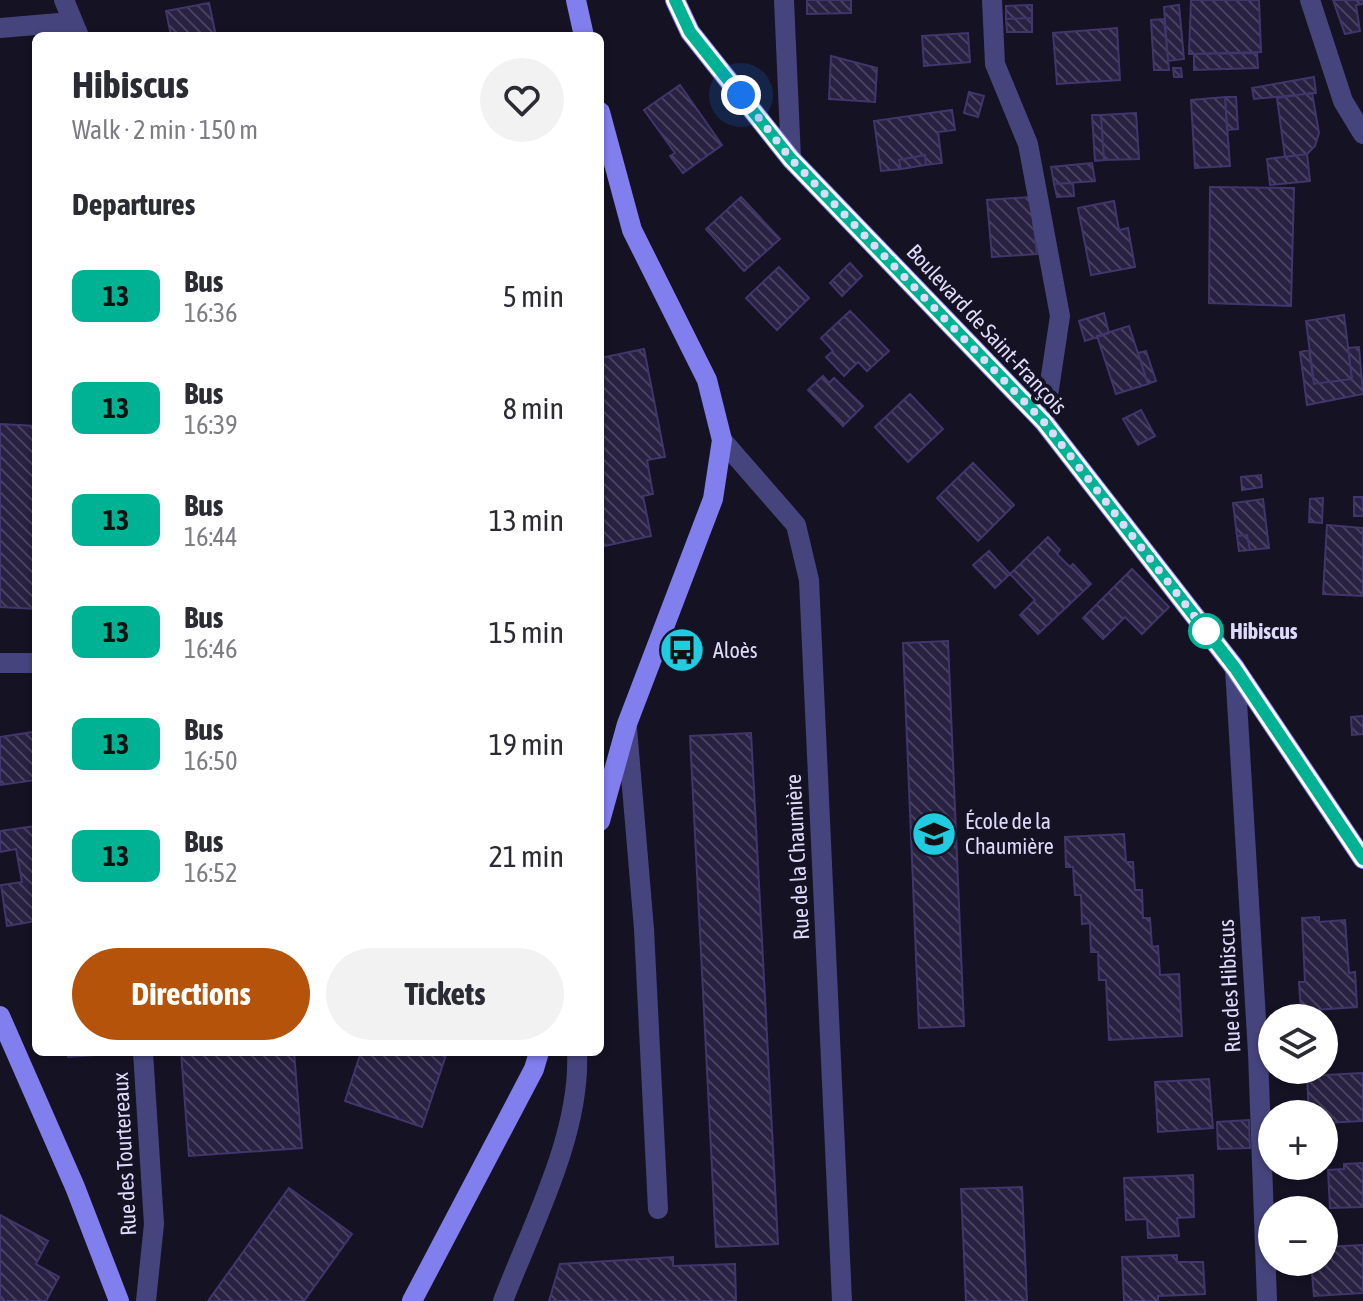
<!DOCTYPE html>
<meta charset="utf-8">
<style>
body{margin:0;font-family:"Asap Condensed",sans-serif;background:#f2f2f3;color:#2b2b33;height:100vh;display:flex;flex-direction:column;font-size:30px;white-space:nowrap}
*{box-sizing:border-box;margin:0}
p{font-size:26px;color:#7c7c81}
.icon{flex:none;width:44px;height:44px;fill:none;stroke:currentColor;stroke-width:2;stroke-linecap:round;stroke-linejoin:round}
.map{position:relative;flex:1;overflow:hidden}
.side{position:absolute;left:32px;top:32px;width:572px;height:1024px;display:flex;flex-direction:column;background:#fff;border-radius:12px;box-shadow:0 2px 6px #0004}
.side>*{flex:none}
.badge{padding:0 16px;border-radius:12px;font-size:28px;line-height:52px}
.controls{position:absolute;left:1258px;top:1004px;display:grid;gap:16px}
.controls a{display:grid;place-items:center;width:80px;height:80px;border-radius:50%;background:#fff;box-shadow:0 2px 6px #0004;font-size:40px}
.you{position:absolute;width:40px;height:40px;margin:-20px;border:6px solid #fff;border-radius:50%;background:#1a73e8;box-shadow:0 0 0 12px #1a73e833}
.map>.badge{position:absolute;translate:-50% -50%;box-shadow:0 0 0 4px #fff}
h2{padding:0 40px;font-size:30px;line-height:72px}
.round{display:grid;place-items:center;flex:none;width:84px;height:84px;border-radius:42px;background:#f2f2f3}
.overview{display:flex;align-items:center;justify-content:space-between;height:136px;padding:0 40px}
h1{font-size:38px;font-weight:700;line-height:60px}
.action{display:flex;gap:16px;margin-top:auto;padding:16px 40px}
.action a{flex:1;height:92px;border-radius:48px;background:#b45309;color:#fff;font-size:32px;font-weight:700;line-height:92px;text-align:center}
.action a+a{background:#f2f2f3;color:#2b2b33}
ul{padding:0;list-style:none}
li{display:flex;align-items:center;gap:24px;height:112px;padding:0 40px}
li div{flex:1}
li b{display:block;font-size:30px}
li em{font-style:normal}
li .badge{min-width:88px;font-weight:700;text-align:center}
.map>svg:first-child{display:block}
</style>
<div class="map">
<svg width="1363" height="1301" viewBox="0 0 1363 1301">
<defs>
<pattern id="building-back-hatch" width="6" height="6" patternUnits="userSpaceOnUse" patternTransform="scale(2)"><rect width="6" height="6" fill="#282142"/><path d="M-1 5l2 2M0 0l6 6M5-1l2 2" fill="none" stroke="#47415e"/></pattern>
</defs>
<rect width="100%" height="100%" fill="#151224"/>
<path fill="url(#building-back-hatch)" stroke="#41366b" stroke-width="2" d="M807 0H851V13L807 14Z
M1191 0H1259L1261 52 1189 54Z
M1333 0H1363V4L1356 5 1360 31 1345 34Z
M209 3 216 36H171L166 11Z
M1032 5V18L1006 19V6Z
M1179 5 1184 59 1168 61 1164 7Z
M1032 18V32H1007L1006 19Z
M1164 19 1169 70H1154L1151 20Z
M1117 28 1120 80 1057 84 1053 33Z
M968 33 970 62 924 66 922 36Z
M1257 53 1258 68 1194 70V54Z
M831 56 877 68 875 102 829 99Z
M1173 68H1181L1182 77H1174Z
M1314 77 1316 93 1254 99 1252 88Z
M680 85 722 145 683 173 670 156 675 153 644 110Z
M969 92 984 96 978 117 964 113Z
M1312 93 1319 133 1315 146 1307 154 1285 157 1277 98Z
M1225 97H1236L1238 129 1227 130Z
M1225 97 1230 166 1195 168 1191 100Z
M952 110 955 130 938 132 942 163 926 165 925 155 899 160 901 169 881 171 874 121Z
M1136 113 1139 159 1104 160 1101 115Z
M1092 115H1101L1104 160 1095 161Z
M1307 154 1310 181 1270 185 1267 159Z
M925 155 926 165 901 169 899 160Z
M1092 163 1095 181 1054 184 1051 167Z
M1073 183 1074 196 1057 197 1054 184Z
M1210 187 1294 188 1291 306 1209 303Z
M741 197 780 239 744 271 706 229Z
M1030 197 1037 254 992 257 987 200Z
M1114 201 1119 230 1128 228 1135 267 1091 275 1078 208Z
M850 263 862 276 842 296 830 283Z
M779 267 809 298 777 330 746 298Z
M850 311 889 351 867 371 858 362 844 376 826 357 833 351 821 338Z
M1104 313 1109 333 1085 341 1079 321Z
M1344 315 1352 379 1314 384 1306 321Z
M1129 326 1148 384 1116 394 1097 336Z
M1359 347 1363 394 1307 405 1300 352 1309 350 1314 384 1352 379 1348 348Z
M644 349 665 457 647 460 653 494 643 496 651 536 600 547V358Z
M1146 351 1156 381 1148 384 1138 353Z
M823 376 829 383 834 378 863 406 843 426 808 390Z
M910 394 943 429 908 462 875 427Z
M1141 410 1155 436 1138 445 1123 419Z
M0 424 36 426V609L0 607Z
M973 463 1014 505 978 541 937 498Z
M1261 475 1262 487 1242 490 1241 477Z
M1354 497H1363V516H1354Z
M1323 498 1322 523 1309 522 1310 499Z
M1263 499 1269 548 1250 550 1247 535 1237 536 1233 503Z
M1327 525 1363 528V596L1323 594Z
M1247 535 1250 550 1239 551 1237 536Z
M1048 537 1060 550 1057 554 1070 567 1073 564 1091 584 1038 634 1020 615 1035 600 1010 574Z
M989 551 1010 574 995 588 973 565Z
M1132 569 1169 607 1142 634 1125 617 1103 639 1083 618Z
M948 641 964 1026 919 1028 903 643Z
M1363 716V734L1352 735 1351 717Z
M33 732 36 780 0 785V737Z
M751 733 778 1244 716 1247 690 736Z
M36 826V921L7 926 1 885 22 882 16 849 0 852V831Z
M1124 834 1126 862H1133L1135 890H1142L1143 918H1150L1152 947 1158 946 1160 975 1179 974 1182 1036 1109 1040 1106 980H1099L1098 952H1091L1090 923 1082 924 1081 895H1075L1073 867H1066L1065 837Z
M1319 917V922L1345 920 1349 973 1355 972 1357 1007 1301 1011 1299 982H1305L1302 918Z
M67 1052H94L95 1055 68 1057Z
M181 1052H294L302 1148 189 1156Z
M361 1052H447L422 1127 345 1101Z
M1363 1073V1121L1324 1123V1114H1309L1307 1076Z
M1209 1079 1213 1128 1158 1132 1155 1082Z
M1249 1120 1250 1148 1218 1149 1217 1122Z
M1363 1163V1207L1330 1208 1328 1170 1344 1169V1164Z
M1193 1175 1194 1217 1177 1218 1179 1236 1148 1238 1147 1219 1126 1220 1124 1178Z
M1022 1187 1027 1301H966L961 1189Z
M289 1188 352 1234 304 1301H208Z
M0 1215 48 1241 36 1264 59 1277 46 1301H0Z
M1363 1245V1293L1314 1296 1311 1262H1324V1247Z
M1177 1255V1262H1203L1205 1294 1158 1296V1301H1124L1122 1257Z
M673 1257V1266L735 1264 736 1301H549L560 1264Z"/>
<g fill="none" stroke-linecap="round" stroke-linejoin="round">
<path stroke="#46447c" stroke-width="20" d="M64 0 79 36
M784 0 791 159
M992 0 995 64 1028 144 1060 316 1044 422
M1310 0 1343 101 1363 134
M0 28 71 22
M722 440 796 525 809 580 842 1301
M0 663H36
M1235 668 1258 1053 1267 1301
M627 728 644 929 658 1209
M143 1052 154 1224 146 1301
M503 1301C532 1225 581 1134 577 1052"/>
<path stroke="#817eed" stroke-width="20" d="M576 0 584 36
M675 0 690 32 791 159 1044 422 1235 668 1363 859
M600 112 632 230 707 380 722 440 713 499 627 724 600 821
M0 1016 75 1187 119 1301
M412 1301 534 1069 539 1052"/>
</g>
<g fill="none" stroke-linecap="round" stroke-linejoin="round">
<g stroke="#fff" stroke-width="18">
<path id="line" d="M675 0 690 32 791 159 1044 422 1235 668 1363 859"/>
</g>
<use href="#line" stroke="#00b294" stroke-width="12"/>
<path stroke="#dedafa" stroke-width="8" stroke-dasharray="0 14.4" d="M741 95 791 159 1044 422 1206 631"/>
</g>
<defs>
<g id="bus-disc" transform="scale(2.3)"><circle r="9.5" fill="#20cce0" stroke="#151224"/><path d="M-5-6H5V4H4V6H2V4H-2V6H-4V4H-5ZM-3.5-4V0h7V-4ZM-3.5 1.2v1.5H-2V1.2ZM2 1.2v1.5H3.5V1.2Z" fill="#111"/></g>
<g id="school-disc" transform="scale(2.3)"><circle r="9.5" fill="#20cce0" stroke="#151224"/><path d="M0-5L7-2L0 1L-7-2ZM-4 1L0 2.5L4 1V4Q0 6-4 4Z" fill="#111"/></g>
</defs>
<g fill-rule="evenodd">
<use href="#bus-disc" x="682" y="650"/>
<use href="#school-disc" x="934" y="834"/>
</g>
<circle fill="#fff" stroke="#00b294" stroke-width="4" cx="1206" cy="631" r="16"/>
<g text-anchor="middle" stroke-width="8" stroke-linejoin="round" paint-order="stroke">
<g font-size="22" fill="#dedafa" stroke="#151224">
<text transform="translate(987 329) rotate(47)" y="8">Boulevard de Saint-François</text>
<text transform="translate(797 857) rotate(-93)" y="8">Rue de la Chaumière</text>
<text transform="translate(1229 986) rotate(-93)" y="8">Rue des Hibiscus</text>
<text transform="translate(124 1154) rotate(-93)" y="8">Rue des Tourtereaux</text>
</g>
<g font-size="22" font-weight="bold" fill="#dedafa" stroke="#151224" text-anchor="start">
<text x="1230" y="639">Hibiscus</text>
</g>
<g font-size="22" fill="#dedafa" stroke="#151224" text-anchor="start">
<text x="713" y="658">Aloès</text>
<text x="965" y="829">École de la<tspan x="965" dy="25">Chaumière</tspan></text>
</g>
</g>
</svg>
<div class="controls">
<a><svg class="icon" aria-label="layers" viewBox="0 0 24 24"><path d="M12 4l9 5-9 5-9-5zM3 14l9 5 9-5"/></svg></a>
<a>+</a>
<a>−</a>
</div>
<div class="you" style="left:741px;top:95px"></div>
<section class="side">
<div class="overview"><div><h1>Hibiscus</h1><p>Walk · 2 min · 150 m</p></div><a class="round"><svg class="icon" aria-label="heart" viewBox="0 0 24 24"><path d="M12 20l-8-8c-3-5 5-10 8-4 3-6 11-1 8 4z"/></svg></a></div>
<h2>Departures</h2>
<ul>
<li><span class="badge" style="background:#00b294;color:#111">13</span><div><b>Bus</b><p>16:36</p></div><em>5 min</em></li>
<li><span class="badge" style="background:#00b294;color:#111">13</span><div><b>Bus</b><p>16:39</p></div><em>8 min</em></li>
<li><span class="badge" style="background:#00b294;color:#111">13</span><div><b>Bus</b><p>16:44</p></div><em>13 min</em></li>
<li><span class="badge" style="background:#00b294;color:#111">13</span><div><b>Bus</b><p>16:46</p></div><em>15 min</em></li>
<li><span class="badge" style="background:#00b294;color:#111">13</span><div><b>Bus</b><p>16:50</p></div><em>19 min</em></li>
<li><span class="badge" style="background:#00b294;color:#111">13</span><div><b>Bus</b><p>16:52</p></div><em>21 min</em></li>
</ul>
<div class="action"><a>Directions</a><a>Tickets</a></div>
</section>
</div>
